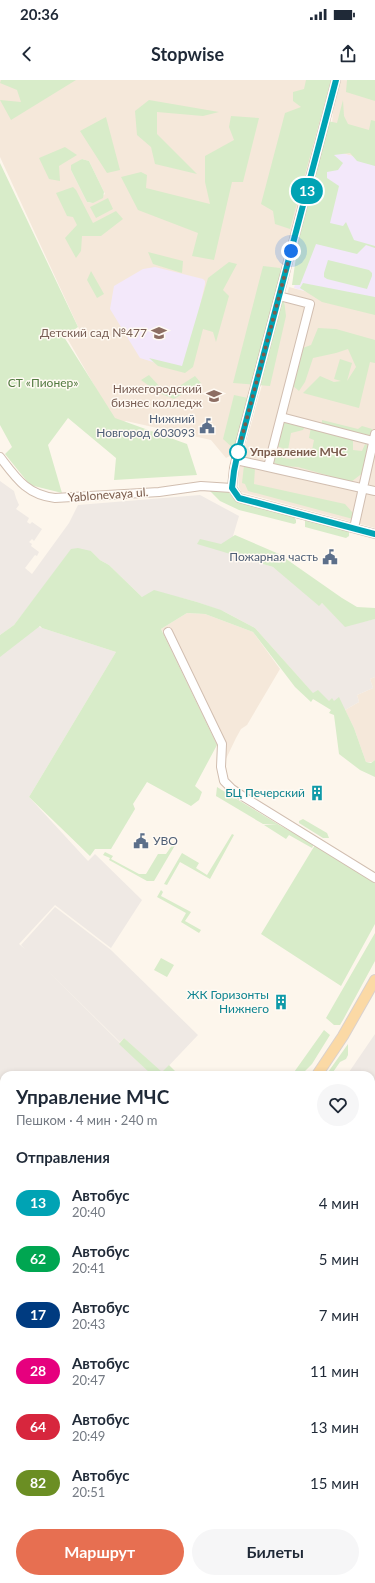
<!DOCTYPE html>
<html lang="ru">
<meta charset="utf-8">
<style>
body{margin:0;font-family:Lato,sans-serif;background:#f6f6f7;color:#1f2937;height:100vh;display:flex;flex-direction:column;font-size:15px;white-space:nowrap}
*{box-sizing:border-box;margin:0}
p{font-size:13px;color:#747a83}
.icon{flex:none;width:22px;height:22px;fill:none;stroke:currentColor;stroke-width:2;stroke-linecap:round;stroke-linejoin:round}
.map{position:relative;flex:1;overflow:hidden}
.sheet{position:absolute;left:0px;top:991px;width:375px;height:512px;display:flex;flex-direction:column;background:#fff;border-radius:12px 12px 0 0;box-shadow:0 2px 6px #0003}
.sheet>*{flex:none}
.badge{padding:0 8px;border-radius:13px;font-size:14px;line-height:26px}
.you{position:absolute;width:20px;height:20px;margin:-10px;border:3px solid #fff;border-radius:50%;background:#1a73e8;box-shadow:0 0 0 6px #1a73e833}
.map>.badge{position:absolute;translate:-50% -50%;box-shadow:0 0 0 2px #fff}
h2{padding:0 16px;font-size:15px;line-height:36px}
.round{display:grid;place-items:center;flex:none;width:42px;height:42px;border-radius:21px;background:#f6f6f7}
.headline{display:flex;align-items:center;justify-content:space-between;height:68px;padding:0 16px}
h1{font-size:19px;font-weight:700;line-height:30px}
.action{display:flex;gap:8px;margin-top:auto;padding:8px 16px}
.action a{flex:1;height:46px;border-radius:24px;background:#e76f51;color:#fff;font-size:16px;font-weight:700;line-height:46px;text-align:center}
.action a+a{background:#f6f6f7;color:#1f2937}
ul{padding:0;list-style:none}
li{display:flex;align-items:center;gap:12px;height:56px;padding:0 16px}
li div{flex:1}
li b{display:block;font-size:15px}
li em{font-style:normal}
li .badge{min-width:44px;font-weight:700;text-align:center}
.status{display:flex;justify-content:space-between;align-items:center;height:28px;padding:0 20px;background:#fff;direction:ltr}
.status svg{height:11px;fill:currentColor}
header{display:flex;justify-content:space-between;align-items:center;height:52px;padding:0 16px;background:#fff;font-size:18px;font-weight:700}
.map>svg:first-child{display:block}
</style>
<div class="status"><b>20:36</b><svg viewBox="0 0 49 12"><path d="M0 12V9h3v3zM5 12V6h3v6zM10 12V3h3v9zM15 12V0h3v12zM26 1h20v11H26zM47 4h2v5h-2z"/></svg></div>
<header><svg class="icon" aria-label="back" viewBox="0 0 24 24"><path d="M15 5l-7 7 7 7"/></svg>Stopwise<svg class="icon" aria-label="share" viewBox="0 0 24 24"><path d="M12 15V3M7 8l5-5 5 5M5 13v7h14v-7"/></svg></header>
<div class="map">
<svg width="375" height="1503" viewBox="0 0 375 1503">
<rect width="100%" height="100%" fill="#fdf6ec"/>
<path fill="#f5e8da" fill-rule="evenodd" d="M0 0H333L277 205 235 370 230 376 226 378 211 360 126 341 117 345 67 258 80 251 0 77ZM82 79 89 81 104 112 105 114 91 123 87 122 71 90Z
M341 0 375 1V82L330 70 333 31Z
M289 207 375 230V448L241 412 239 407 238 392Z
M187 533 205 534 253 552 280 589 247 645 241 649 236 658 225 681 161 549Z
M375 597V680L372 682H366L354 648 345 630 359 622 357 615 373 608 370 599Z
M0 1005 4 1011V1129L0 1131Z
M0 1257H4V1316H0Z
M375 1272V1343L371 1344V1275Z"/>
<path fill="#fde8e0" d="M4 1130V1206L0 1207V1131Z"/>
<path fill="#efe9e4" d="M0 401 14 411 16 418 19 425 16 429 29 438 27 442 30 444 32 442 42 449 34 461 32 459 29 462 32 464 31 466 39 472 37 476 35 475 25 488 32 494 69 443 78 425 200 415 239 436 233 456 231 474 273 487 298 504 319 525 322 523 345 546 375 539V597L370 599 373 608 357 615 359 622 345 630 319 620 255 548 225 532 197 522 178 517H142L109 485 100 480 91 471 58 488 14 545 0 555Z
M36 546 116 572 29 717 88 781 95 774 142 820 111 868 55 825 19 864 25 869 21 865 55 827 111 870 198 955 162 993 124 958 120 962 48 891 152 995H4V1004L0 999V572Z
M375 954V1036L371 1040V995H347Z"/>
<path fill="#f3e8fa" d="M330 70 375 82V230L294 208Z
M155 187 203 199 205 201V204L185 292 140 278 110 229 114 206 143 189Z"/>
<path fill="#d8ecc9" d="M1 0H76L11 40 0 20 21 22 17 10 0 3Z
M306 0H331L290 149 275 144 273 131 261 124 285 33 301 27 293 21V12L304 9Z
M347 0H375V21L346 12Z
M149 20 219 32 203 36 157 32V54L197 94 155 84 151 67 137 55 135 31Z
M343 20 344 36 348 44 369 50 371 40 375 41V86L357 81 350 73 334 75 343 83 338 90 327 92V98L339 106 330 143 343 146 346 142 354 160 375 166V168L366 165 357 174 316 164 300 205H292L298 163 328 41 337 43Z
M231 36 259 38 243 102H232L214 180 192 176 198 153 138 130 121 97 141 92 147 95 146 108 210 124 205 102V76L234 60 229 47Z
M106 37 120 90 107 93 80 51Z
M65 67 77 75 59 86 60 101 49 99 39 78Z
M82 79 89 81 104 112 103 118 93 123 87 122 71 90V85Z
M0 83 78 247 64 257 115 338 187 364 197 395 114 400 116 378 68 338 48 365 62 413 30 405 5 374 12 367 0 345Z
M73 107 76 110 93 143 116 131 123 139 101 156H82L81 171 76 178 65 158 77 145 73 137 67 136 56 113Z
M108 118 113 129 96 138 90 127Z
M148 172 183 181 182 193 153 184Z
M328 180 369 190 372 193V196L367 209 327 199 324 197V193Z
M229 182 237 184 223 210 229 216 216 262 213 252 203 249 193 287 185 293 158 286 149 278 182 286 208 198Z
M263 186 280 188 286 236 270 306 233 303Z
M91 191 104 214 97 218 87 200Z
M303 203 375 217V235L322 222 300 208Z
M318 248 336 249 375 260V283L370 282 359 328 303 313 320 296 334 302 341 301 334 299 340 279 352 283 347 301 356 287 348 269 336 273 313 278 305 302 299 311 292 305 300 269 311 265Z
M149 295 161 308 178 307 195 296 201 303 174 319 159 313 141 300Z
M234 315 248 318 235 370 223 359Z
M282 339 306 345 303 350 291 353 288 370 276 366Z
M322 340 358 349 362 346 372 349 371 358 322 345Z
M311 347 353 360V370L362 371 365 364 370 366 364 392 351 402 298 387 282 386 274 383 275 378 279 376C290 381 298 379 308 374L311 375 314 360 309 358Z
M244 385 255 388 254 404 345 424 353 433V439L248 411 245 404 242 403Z
M209 410H227L234 419 294 437 296 440V443L294 444 239 430 220 421Z
M308 439 349 451V456L346 458 305 447V440Z
M235 455 279 474 342 518 357 527 375 528V539L345 547 322 523 319 526 273 487 197 464 200 459 221 464Z
M78 468 91 471 100 480 109 485 142 517 154 510 197 522 221 530 255 548 313 613 318 610 329 621 332 618 334 621 339 617 354 648 366 682 371 683 375 680V697L360 690 339 674 334 635 329 633 331 630 313 619 311 622 295 607 253 552 205 534 187 533 161 549 217 665 195 706 202 712 199 720 191 726 147 702 133 724 135 729 111 769H95L90 776 29 717 116 572 42 548 40 546 0 577V555L14 545 71 469Z
M217 707 281 746 314 764 312 768 289 755 286 759 264 745H277L263 744 216 716Z
M303 739 327 753 329 758H323L299 743V741Z
M232 754 234 755 210 799 180 782 167 805 164 804 182 773 199 783 196 788 207 795Z
M175 761 177 762 154 801H147L109 780 110 778 103 775 105 772 113 776 111 779 139 794H146L158 774H166Z
M315 765 375 801V844L341 906 261 854Z
M161 810 163 812 161 816 191 832 185 841 201 850 199 853 181 842 186 833 157 817Z
M375 853V881L343 940 340 945H334L326 938Z
M161 878 174 885 167 897 154 890Z
M324 950 330 955 312 984 301 995H292Z
M124 958 162 992 169 985 176 992 174 995H152L119 964Z
M348 964V975L346 979 340 982 331 995H326Z
M375 1036V1272L371 1275V1040Z
M375 1425V1482L371 1483V1430Z
M4 1470V1499H231L234 1503H0V1493Z"/>
<g fill="none" stroke-linecap="round" stroke-linejoin="round">
<g stroke="#d1beb0" stroke-width="10">
<path id="minor" d="M281 337 373 361
M0 377C16 398 27 415 55 418L159 412 201 406 232 408
M236 380 268 387 310 224 279 216
M268 387 375 411
M232 408 234 388 238 371 336 0
M232 408 239 418 375 454
M354 448 375 354
M168 552 222 664 221 687 224 701 232 709 244 717 375 798
M371 1347 375 1346
M276 1503 279 1499"/>
</g>
<g stroke="#dad1cd" stroke-width="12">
<path id="major" d="M317 995 343 956 375 900
M0 1215 4 1213
M0 1252H4"/>
</g>
<use href="#minor" stroke="#fff" stroke-width="8"/>
<use href="#major" stroke="#fbd9a5" stroke-width="10"/>
</g>
<g fill="none" stroke-linecap="round" stroke-linejoin="round">
<g stroke="#fff" stroke-width="9">
<path id="line" d="M336 0 238 372 234 391 232 408 239 418 375 454"/>
</g>
<use href="#line" stroke="#00a3b4" stroke-width="6"/>
<path stroke="#7a5c4d" stroke-width="4" stroke-dasharray="0 7.2" d="M238 372 291 171"/>
</g>
<defs>
<g id="school-bare" transform="scale(1.2)"><path d="M0-5L7-2L0 1L-7-2ZM-4 1L0 2.5L4 1V4Q0 6-4 4Z" fill="#8d6e63" stroke="#fffaf3" stroke-width="2.5" paint-order="stroke"/></g>
<g id="university-bare" transform="scale(1.2)"><path d="M0-5L7-2L0 1L-7-2ZM-4 1L0 2.5L4 1V4Q0 6-4 4Z" fill="#8d6e63" stroke="#fffaf3" stroke-width="2.5" paint-order="stroke"/></g>
<g id="civic-bare" transform="scale(1.2)"><path d="M-.6-6.5H3V-4.5H.6V-3L4-1V1h2V6H-6V1h2V-1L-.6-3ZM-1.2 2.5V6h2.4V2.5Z" fill="#5c6f8a" stroke="#fffaf3" stroke-width="2.5" paint-order="stroke"/></g>
<g id="building-bare" transform="scale(1.2)"><path d="M-4-6H4V6H1V3H-1V6H-4ZM-2.5-4.3h1.7v1.8h-1.7ZM.8-4.3h1.7v1.8H.8ZM-2.5-1h1.7V.8h-1.7ZM.8-1h1.7V.8H.8Z" fill="#0f9aa8" stroke="#fffaf3" stroke-width="2.5" paint-order="stroke"/></g>
</defs>
<g fill-rule="evenodd">
<use href="#school-bare" x="159" y="253"/>
<use href="#university-bare" x="214" y="316"/>
<use href="#civic-bare" x="207" y="346"/>
<use href="#civic-bare" x="330" y="477"/>
<use href="#building-bare" x="317" y="713"/>
<use href="#civic-bare" x="141" y="761"/>
<use href="#building-bare" x="281" y="922"/>
</g>
<circle fill="#fff" stroke="#00a3b4" stroke-width="2" cx="238" cy="372" r="8"/>
<g text-anchor="middle" stroke-width="3" stroke-linejoin="round" paint-order="stroke">
<g font-size="12" fill="#785e54" stroke="#fffaf3" text-anchor="end">
<text x="147" y="257">Детский сад №477</text>
<text x="202" y="313">Нижегородский<tspan x="202" dy="14">бизнес колледж</tspan></text>
</g>
<g font-size="12" fill="#537a41" stroke="#fffaf3">
<text x="43" y="307">СТ «Пионер»</text>
</g>
<g font-size="12" fill="#4e5e75" stroke="#fffaf3" text-anchor="end">
<text x="195" y="343">Нижний<tspan x="195" dy="14">Новгород 603093</tspan></text>
<text x="318" y="481">Пожарная часть</text>
<text x="153" y="765" text-anchor="start">УВО</text>
</g>
<g font-size="12" font-weight="bold" fill="#7a5c4d" stroke="#fffaf3" text-anchor="start">
<text x="250" y="376">Управление МЧС</text>
</g>
<g font-size="12" fill="#7a5c4d" stroke="#fffaf3">
<text transform="translate(108 415) rotate(-4)" y="4">Yablonevaya ul.</text>
</g>
<g font-size="12" fill="#0d838f" stroke="#fffaf3" text-anchor="end">
<text x="305" y="717">БЦ Печерский</text>
<text x="269" y="919">ЖК Горизонты<tspan x="269" dy="14">Нижнего</tspan></text>
</g>
</g>
</svg>
<div class="you" style="left:291px;top:171px"></div>
<b class="badge" style="left:307px;top:111px;background:#00a3b4;color:#fff">13</b>
<section class="sheet">
<div class="headline"><div><h1>Управление МЧС</h1><p>Пешком · 4 мин · 240 m</p></div><a class="round"><svg class="icon" aria-label="heart" viewBox="0 0 24 24"><path d="M12 20l-8-8c-3-5 5-10 8-4 3-6 11-1 8 4z"/></svg></a></div>
<h2>Отправления</h2>
<ul>
<li><span class="badge" style="background:#00a3b4;color:#fff">13</span><div><b>Автобус</b><p>20:40</p></div><em>4 мин</em></li>
<li><span class="badge" style="background:#00a651;color:#fff">62</span><div><b>Автобус</b><p>20:41</p></div><em>5 мин</em></li>
<li><span class="badge" style="background:#003b80;color:#fff">17</span><div><b>Автобус</b><p>20:43</p></div><em>7 мин</em></li>
<li><span class="badge" style="background:#e6007e;color:#fff">28</span><div><b>Автобус</b><p>20:47</p></div><em>11 мин</em></li>
<li><span class="badge" style="background:#d7263d;color:#fff">64</span><div><b>Автобус</b><p>20:49</p></div><em>13 мин</em></li>
<li><span class="badge" style="background:#6b8e23;color:#fff">82</span><div><b>Автобус</b><p>20:51</p></div><em>15 мин</em></li>
</ul>
<div class="action"><a>Маршрут</a><a>Билеты</a></div>
</section>
</div>
